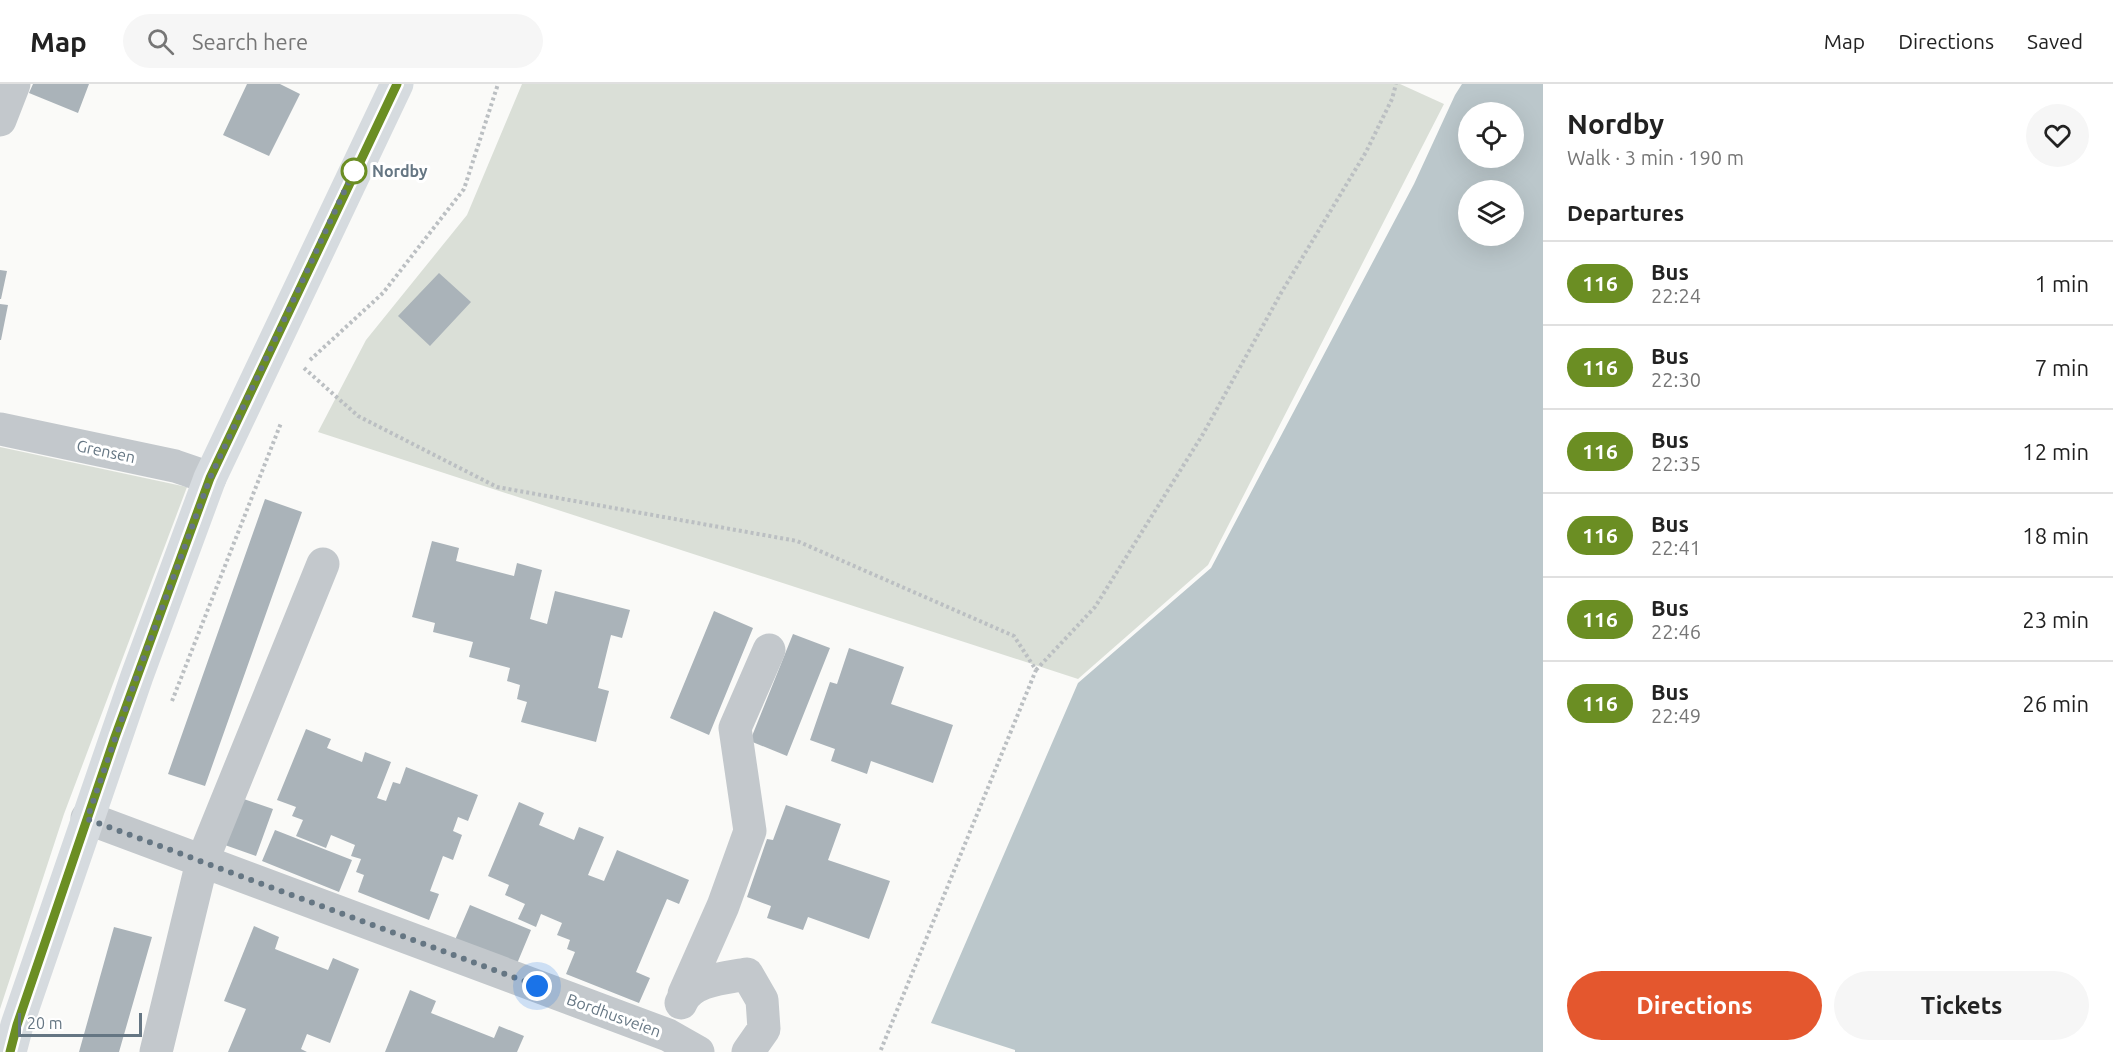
<!DOCTYPE html>
<meta charset="utf-8">
<style>
body{margin:0;font-family:Ubuntu,sans-serif;background:#f6f6f6;color:#222;height:100vh;display:flex;flex-direction:column;font-size:22px;white-space:nowrap}
*{box-sizing:border-box;margin:0}
p{font-size:20px;color:#767676}
.icon{flex:none;width:33px;height:33px;fill:none;stroke:currentColor;stroke-width:2;stroke-linecap:round;stroke-linejoin:round}
.map{position:relative;flex:1;overflow:hidden}
.panel{display:flex;flex-direction:column;background:#fff;width:570px}
.panel>*{flex:none}
.badge{padding:0 12px;border-radius:20px;font-size:21px;line-height:39px}
.buttons{position:absolute;left:1458px;top:18px;display:grid;gap:12px}
.buttons a{display:grid;place-items:center;width:66px;height:66px;border-radius:50%;background:#fff;box-shadow:0 6px 24px #0002;font-size:30px}
.scale{position:absolute;left:18px;bottom:15px;width:124px;box-sizing:border-box;padding-left:6px;border:3px solid #657683;border-top:0;font-size:16px;line-height:21px;white-space:nowrap;color:#657683;-webkit-text-stroke:4px #fff;paint-order:stroke}
.you{position:absolute;width:30px;height:30px;margin:-15px;border:4px solid #fff;border-radius:50%;background:#1a73e8;box-shadow:0 0 0 9px #1a73e833}
.map>.badge{position:absolute;translate:-50% -50%;box-shadow:0 0 0 3px #fff}
h2{padding:0 24px;font-size:22px;line-height:54px}
.round{display:grid;place-items:center;flex:none;width:63px;height:63px;border-radius:32px;background:#f6f6f6}
.summary{display:flex;align-items:center;justify-content:space-between;height:102px;padding:0 24px}
h1{font-size:28px;font-weight:600;line-height:45px}
.cta{display:flex;gap:12px;margin-top:auto;padding:12px 24px}
.cta a{flex:1;height:69px;border-radius:36px;background:#e4572e;color:#fff;font-size:24px;font-weight:600;line-height:69px;text-align:center}
.cta a+a{background:#f6f6f6;color:#222}
ul{padding:0;list-style:none}
li{display:flex;align-items:center;gap:18px;height:84px;padding:0 24px;border-top:2px solid #e0e0e0}
li div{flex:1}
li b{display:block;font-size:22px}
li em{font-style:normal}
li .badge{min-width:66px;font-weight:700;text-align:center}
header{display:flex;align-items:center;gap:36px;box-sizing:border-box;height:84px;padding:0 30px;background:#fff;border-bottom:2px solid #e0e0e0}
header strong{font-size:28px}
nav{display:flex;gap:33px;margin-inline-start:auto;font-size:21px}
.search{width:420px;height:54px;background:#f6f6f6;display:flex;align-items:center;gap:15px;box-sizing:border-box;padding:0 21px;border-radius:33px;color:#767676;font-size:22px}
main{display:flex;flex:1;min-height:0}
.map>svg:first-child{display:block}
</style>
<header>
<strong>Map</strong>
<div class="search"><svg class="icon" aria-label="search" viewBox="0 0 24 24"><circle cx="10" cy="10" r="6"/><path d="M15 15l6 6"/></svg>Search here</div>
<nav><a>Map</a><a>Directions</a><a>Saved</a></nav>
</header>
<main>
<div class="map">
<svg width="1543" height="968" viewBox="0 0 1543 968">
<rect width="100%" height="100%" fill="#fafaf8"/>
<path fill="#dadfd7" d="M522 0H1400L1444 20 1208 481 1078 595 318 348 366 256 467 131Z
M0 363 187 403 64 730 0 925Z"/>
<path fill="#bbc7cb" fill-rule="evenodd" d="M1462 0H1543V968H1015V966L931 939 1078 599 1211 484 1414 100 1455 11ZM1468 28H1514V74H1468ZM1468 106H1514V152H1468Z"/>
<path fill="#aab3b9" d="M33 0H89L78 29 29 9Z
M247 0H280L300 10 269 72 223 51Z
M0 186 7 187 1 215H0Z
M439 189 471 218 430 262 398 232Z
M0 220 8 221 1 256H0Z
M265 415 302 428 205 702 168 690Z
M432 457 459 464 456 477 514 492 517 479 542 486 530 535 547 540 555 507 630 526 622 554 611 551 598 604 609 607 596 658 521 638 527 618 517 615 520 601 507 597 510 584 469 573 473 558 433 548 435 539 412 533Z
M714 527 753 544 709 651 670 634Z
M793 550 830 564 787 672 750 657Z
M849 564 904 583 891 620 953 641 933 699 871 677 867 690 831 677 835 665 810 656 830 598 837 600Z
M306 645 331 655 327 664 362 678 365 668 391 678 377 714 386 717 393 698 400 700 406 683 478 711 468 737 458 733 453 747 462 751 453 776 443 772 430 807 439 810 429 836 358 808 364 791 356 788 361 775 351 772 355 761 331 751 326 764 296 752 303 736 292 732 296 723 277 716Z
M238 713 273 725 256 772 222 760Z
M519 718 544 729 539 741 574 756 579 743 604 753 588 791 604 797 617 766 689 796 679 820 667 815 636 888 650 894 639 919 566 890 575 868 567 865 570 856 557 851 562 839 541 830 536 843 518 835 525 820 505 811 509 801 488 792Z
M786 721 841 740 828 776 890 797 869 855 808 833 803 846 767 834 771 822 747 813 767 755 773 756Z
M275 746 352 776 339 808 262 777Z
M470 821 531 846 516 882 455 856Z
M254 842 279 853 275 865 328 886 333 874 359 885 330 959 307 950 301 965 307 968H228L246 925 224 917Z
M114 843 152 853 119 968H79Z
M410 906 436 917 431 929 494 954 499 942 524 952 517 968H385Z"/>
<g fill="none" stroke-linecap="round" stroke-linejoin="round">
<path stroke="#bbbfc2" stroke-width="4" stroke-dasharray="3 3" stroke-linecap="butt" d="M310 276 383 209 464 105 498 0
M304 284 358 332 497 403 797 457 1014 552 1036 586 880 968
M1036 586 1095 523 1203 350 1281 209 1366 68 1392 15 1396 0
M172 617 281 339"/>
<path stroke="#c3c8cc" stroke-width="33" d="M0 36 14 0
M0 345 175 382 210 394
M87 734 668 951 698 968
M684 910 723 822 750 747 735 644 769 566
M681 919C690 896 725 894 747 890L762 916 764 945 748 968
M156 968 202 778 323 480"/>
<path stroke="#d6dbdf" stroke-width="33" d="M10 968 17 941 137 592 210 394 397 0"/>
</g>
<g fill="none" stroke-linecap="round" stroke-linejoin="round">
<g stroke="#fff" stroke-width="14">
<path id="line" d="M10 968 17 941 115 653 210 394 397 0"/>
</g>
<use href="#line" stroke="#6b8e23" stroke-width="9"/>
<path stroke="#657683" stroke-width="6" stroke-dasharray="0 10.8" d="M354 87 358 78 210 394 137 592 87 735 537 902"/>
</g>
<circle fill="#fff" stroke="#6b8e23" stroke-width="3" cx="354" cy="87" r="12"/>
<g text-anchor="middle" stroke-width="6" stroke-linejoin="round" paint-order="stroke">
<g font-size="16" font-weight="bold" fill="#657683" stroke="#fff" text-anchor="start">
<text x="372" y="93">Nordby</text>
</g>
<g font-size="16" fill="#657683" stroke="#fff">
<text transform="translate(106 367) rotate(12)" y="6">Grensen</text>
<text transform="translate(614 931) rotate(20)" y="6">Bordhusveien</text>
</g>
</g>
</svg>
<div class="buttons">
<a><svg class="icon" aria-label="locate" viewBox="0 0 24 24"><circle cx="12" cy="12" r="6"/><path d="M12 2v4M12 18v4M2 12h4M18 12h4"/></svg></a>
<a><svg class="icon" aria-label="layers" viewBox="0 0 24 24"><path d="M12 4l9 5-9 5-9-5zM3 14l9 5 9-5"/></svg></a>
</div>
<div class="scale">20 m</div>
<div class="you" style="left:537px;top:902px"></div>
</div>
<section class="panel">
<div class="summary"><div><h1>Nordby</h1><p>Walk · 3 min · 190 m</p></div><a class="round"><svg class="icon" aria-label="heart" viewBox="0 0 24 24"><path d="M12 20l-8-8c-3-5 5-10 8-4 3-6 11-1 8 4z"/></svg></a></div>
<h2>Departures</h2>
<ul>
<li><span class="badge" style="background:#6b8e23;color:#fff">116</span><div><b>Bus</b><p>22:24</p></div><em>1 min</em></li>
<li><span class="badge" style="background:#6b8e23;color:#fff">116</span><div><b>Bus</b><p>22:30</p></div><em>7 min</em></li>
<li><span class="badge" style="background:#6b8e23;color:#fff">116</span><div><b>Bus</b><p>22:35</p></div><em>12 min</em></li>
<li><span class="badge" style="background:#6b8e23;color:#fff">116</span><div><b>Bus</b><p>22:41</p></div><em>18 min</em></li>
<li><span class="badge" style="background:#6b8e23;color:#fff">116</span><div><b>Bus</b><p>22:46</p></div><em>23 min</em></li>
<li><span class="badge" style="background:#6b8e23;color:#fff">116</span><div><b>Bus</b><p>22:49</p></div><em>26 min</em></li>
</ul>
<div class="cta"><a>Directions</a><a>Tickets</a></div>
</section>
</main>
